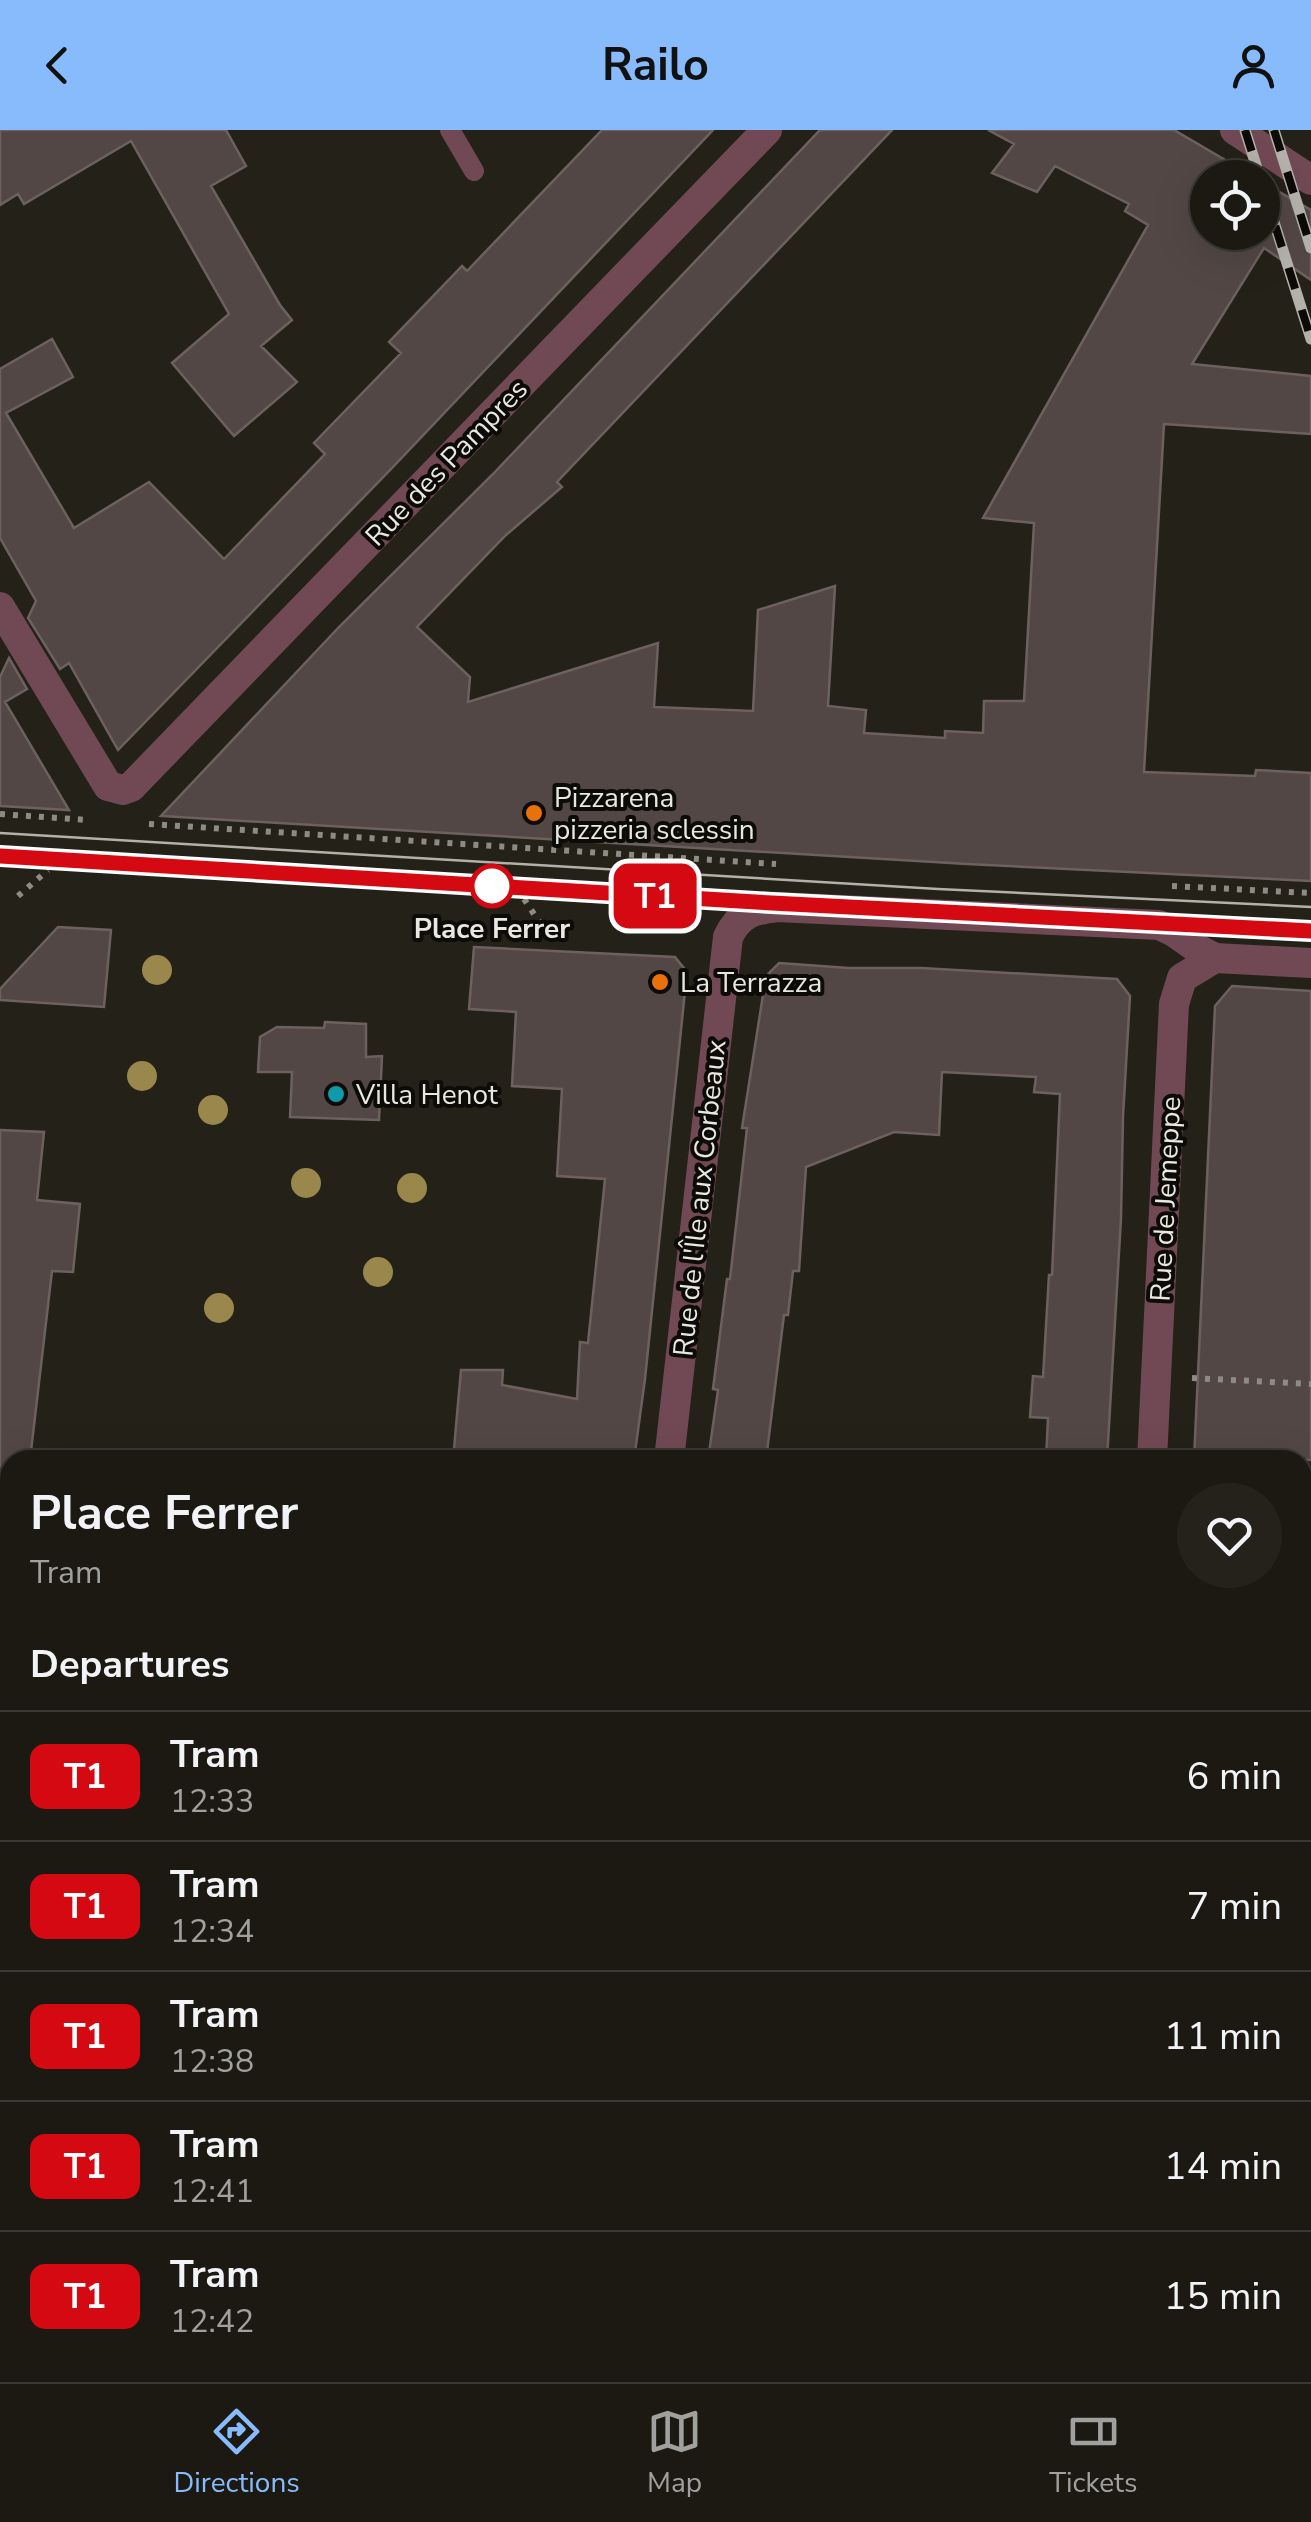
<!DOCTYPE html>
<meta charset="utf-8">
<style>
body{margin:0;font-family:"Nunito Sans",sans-serif;background:#24221b;color:#f1f3f6;height:100vh;display:flex;flex-direction:column;font-size:38px;white-space:nowrap}
*{box-sizing:border-box;margin:0}
p{font-size:32px;color:#a0a09f}
.icon{flex:none;width:55px;height:55px;fill:none;stroke:currentColor;stroke-width:2;stroke-linecap:round;stroke-linejoin:round}
.map{position:relative;flex:1;overflow:hidden}
.panel{position:absolute;left:0px;top:1320px;width:1312px;height:932px;display:flex;flex-direction:column;background:#1b1912;border-radius:30px 30px 0 0;box-shadow:0 10px 40px #0002,0 0 0 2px #393832}
.panel>*{flex:none}
.badge{padding:0 20px;border-radius:15px;font-size:35px;line-height:65px}
.controls{position:absolute;left:1190px;top:30px;display:grid;gap:20px}
.controls a{display:grid;place-items:center;width:90px;height:90px;border-radius:50%;background:#1b1912;box-shadow:0 10px 40px #0002,0 0 0 2px #393832;font-size:50px}
.map>.badge{position:absolute;translate:-50% -50%;box-shadow:0 0 0 5px #fff}
h2{padding:0 30px;font-size:38px;line-height:90px}
.round{display:grid;place-items:center;flex:none;width:105px;height:105px;border-radius:52px;background:#24221b}
.headline{display:flex;align-items:center;justify-content:space-between;height:170px;padding:0 30px}
h1{font-size:48px;font-weight:700;line-height:75px}
ul{padding:0;list-style:none}
li{display:flex;align-items:center;gap:30px;height:130px;padding:0 30px;border-top:2px solid #393832}
li div{flex:1}
li b{display:block;font-size:38px}
li em{font-style:normal}
li .badge{min-width:110px;font-weight:700;text-align:center}
header{display:flex;justify-content:space-between;align-items:center;height:130px;padding:0 30px;background:#87bbfb;color:#111;font-size:45px;font-weight:700}
.tab-bar{display:flex;justify-content:space-around;align-items:center;height:140px;border-top:2px solid #393832;background:#1b1912;font-size:28px;color:#a0a09f}
.tab-bar a{display:grid;justify-items:center;gap:5px}
.tab-bar .on{color:#87bbfb}
.map>svg:first-child{display:block}
</style>
<header><svg class="icon" aria-label="back" viewBox="0 0 24 24"><path d="M15 5l-7 7 7 7"/></svg>Railo<svg class="icon" aria-label="person" viewBox="0 0 24 24"><circle cx="12" cy="8" r="4"/><path d="M4 21q1-7 8-7t8 7"/></svg></header>
<div class="map">
<svg width="1311" height="2252" viewBox="0 0 1311 2252">
<rect width="100%" height="100%" fill="#242118"/>
<path fill="#473c12" d="M0 1554 10 1555V2029L0 2028Z"/>
<path fill="#524745" stroke="#6d615f" stroke-width="2.5" d="M0 0H226L246 36 211 56 280 175 292 190 261 216 297 252 234 306 172 233 229 184 131 11 24 74 18 64 0 75Z
M602 0H713L393 337 118 620 69 533 60 539 28 488 36 471 0 408V239L52 209 73 247 6 283 74 398 149 352 224 429 325 324 314 313 401 223 389 212 462 136 467 141Z
M820 0H892L557 352 562 357 506 405 417 497 470 547 468 572 658 513 654 577 753 581 758 480 835 456 828 576 866 580 864 603 945 608V601L983 603 984 571H1024L1034 393 983 388 1148 95 1125 81 1129 74 1055 36 1037 62 992 43 1014 14 988 0H1174L1256 48H1208V102H1262V52L1311 80V150L1264 118 1192 234 1311 246V304L1164 294 1144 642 1255 646 1256 640 1311 643V751L967 734 161 686 339 497 493 344Z
M9 528 27 559 5 572 69 680 0 676V547Z
M58 797 111 800 104 877 0 870V859Z
M474 817 675 827 687 842 645 1249 634 1330H453L461 1240H503L502 1255 577 1269 580 1212 588 1213 605 1049 557 1046 562 959 512 956 516 882 469 879Z
M779 833 849 838H921L1117 849 1130 866 1123 987 1121 1088 1107 1330H1046L1048 1288 1030 1287 1033 1246 1043 1247 1049 1145H1052L1060 964 1034 962 1036 947 942 942 939 1005 894 1002 806 1037 799 1141H793L788 1185H784L766 1330H708L718 1260 713 1259 727 1149H730L747 998H742L766 846Z
M1232 856 1311 861V1330H1194L1215 876Z
M325 892 366 894V927L382 926 379 990 290 987 292 942H258L260 907 277 897 324 898Z
M0 1000 44 1002 37 1070 80 1074 73 1142 52 1141 30 1330H10V1358H0Z"/>
<g fill="none" stroke-linecap="round" stroke-linejoin="round">
<path stroke="#8d8b83" stroke-width="6" stroke-dasharray="5 8" stroke-linecap="butt" d="M0 684 87 690
M149 694 776 734
M1172 756 1311 763
M18 766 48 740
M524 769 546 802
M1192 1248 1311 1254"/>
<path stroke="#714955" stroke-width="20" d="M450 0 474 41
M0 2189H10
M344 2242 352 2252"/>
<path stroke="#714955" stroke-width="30" d="M1235 0 1311 50
M0 477 108 656 123 660 131 657 767 0
M669 1330 728 807C739 784 752 780 777 777L1159 795 1174 802 1201 821 1215 828 1311 833
M1152 1330 1174 874 1182 848 1215 828
M566 2252 567 2242
M1112 2252V2242"/>
<path stroke="#b3b1aa" stroke-width="2.5" d="M0 703 938 759 1311 777
M0 726 772 773 1311 801"/>
<g stroke="#b3b1aa" stroke-width="11">
<path id="rail" d="M1245 0 1260 48
M1274 0 1311 118
M1262 54 1311 209"/>
</g>
<use href="#rail" stroke="#0c0b07" stroke-width="8" stroke-dasharray="22" stroke-linecap="butt"/>
</g>
<g fill="#99874c">
<circle cx="157" cy="840" r="15"/>
<circle cx="142" cy="946" r="15"/>
<circle cx="213" cy="980" r="15"/>
<circle cx="306" cy="1053" r="15"/>
<circle cx="412" cy="1058" r="15"/>
<circle cx="378" cy="1142" r="15"/>
<circle cx="219" cy="1178" r="15"/>
</g>
<g fill="none" stroke-linecap="round" stroke-linejoin="round">
<g stroke="#fff" stroke-width="22">
<path id="line" d="M0 726 772 773 1311 801"/>
</g>
<use href="#line" stroke="#d50911" stroke-width="15"/>
</g>
<g fill="#e8710a" stroke="#0c0b07" stroke-width="4">
<circle cx="534" cy="683" r="10"/>
<circle cx="660" cy="852" r="10"/>
</g>
<circle fill="#fff" stroke="#d50911" stroke-width="5" cx="492" cy="756" r="20"/>
<circle fill="#0f9aa8" stroke="#0c0b07" stroke-width="4" cx="336" cy="964" r="10"/>
<g text-anchor="middle" stroke-width="8" stroke-linejoin="round" paint-order="stroke">
<g font-size="28" fill="#e9e7e1" stroke="#0c0b07">
<text transform="translate(446 332) rotate(-46)" y="10">Rue des Pampres</text>
<text transform="translate(699 1068) rotate(-84)" y="10">Rue de l'Île aux Corbeaux</text>
<text transform="translate(1165 1069) rotate(-87)" y="10">Rue de Jemeppe</text>
</g>
<g font-size="28" fill="#e9e7e1" stroke="#0c0b07" text-anchor="start">
<text x="554" y="677">Pizzarena<tspan x="554" dy="32">pizzeria sclessin</tspan></text>
<text x="680" y="862">La Terrazza</text>
<text x="356" y="974">Villa Henot</text>
</g>
<g font-size="28" font-weight="bold" fill="#e9e7e1" stroke="#0c0b07">
<text x="492" y="808">Place Ferrer</text>
</g>
</g>
</svg>
<div class="controls">
<a><svg class="icon" aria-label="locate" viewBox="0 0 24 24"><circle cx="12" cy="12" r="6"/><path d="M12 2v4M12 18v4M2 12h4M18 12h4"/></svg></a>
</div>
<b class="badge" style="left:655px;top:766px;background:#d50911;color:#fff">T1</b>
<section class="panel">
<div class="headline"><div><h1>Place Ferrer</h1><p>Tram</p></div><a class="round"><svg class="icon" aria-label="heart" viewBox="0 0 24 24"><path d="M12 20l-8-8c-3-5 5-10 8-4 3-6 11-1 8 4z"/></svg></a></div>
<h2>Departures</h2>
<ul>
<li><span class="badge" style="background:#d50911;color:#fff">T1</span><div><b>Tram</b><p>12:33</p></div><em>6 min</em></li>
<li><span class="badge" style="background:#d50911;color:#fff">T1</span><div><b>Tram</b><p>12:34</p></div><em>7 min</em></li>
<li><span class="badge" style="background:#d50911;color:#fff">T1</span><div><b>Tram</b><p>12:38</p></div><em>11 min</em></li>
<li><span class="badge" style="background:#d50911;color:#fff">T1</span><div><b>Tram</b><p>12:41</p></div><em>14 min</em></li>
<li><span class="badge" style="background:#d50911;color:#fff">T1</span><div><b>Tram</b><p>12:42</p></div><em>15 min</em></li>
</ul>
</section>
</div>
<nav class="tab-bar">
<a class="on"><svg class="icon" aria-label="directions" viewBox="0 0 24 24"><path d="M12 3l9 9-9 9-9-9zM9 14v-3h6M13 9l2 2-2 2"/></svg>Directions</a>
<a><svg class="icon" aria-label="map" viewBox="0 0 24 24"><path d="M3 6l6-2 6 2 6-2v14l-6 2-6-2-6 2zM9 4v14M15 6v14"/></svg>Map</a>
<a><svg class="icon" aria-label="tickets" viewBox="0 0 24 24"><path d="M3 7h18v10H3zM15 7v10"/></svg>Tickets</a>
</nav>
